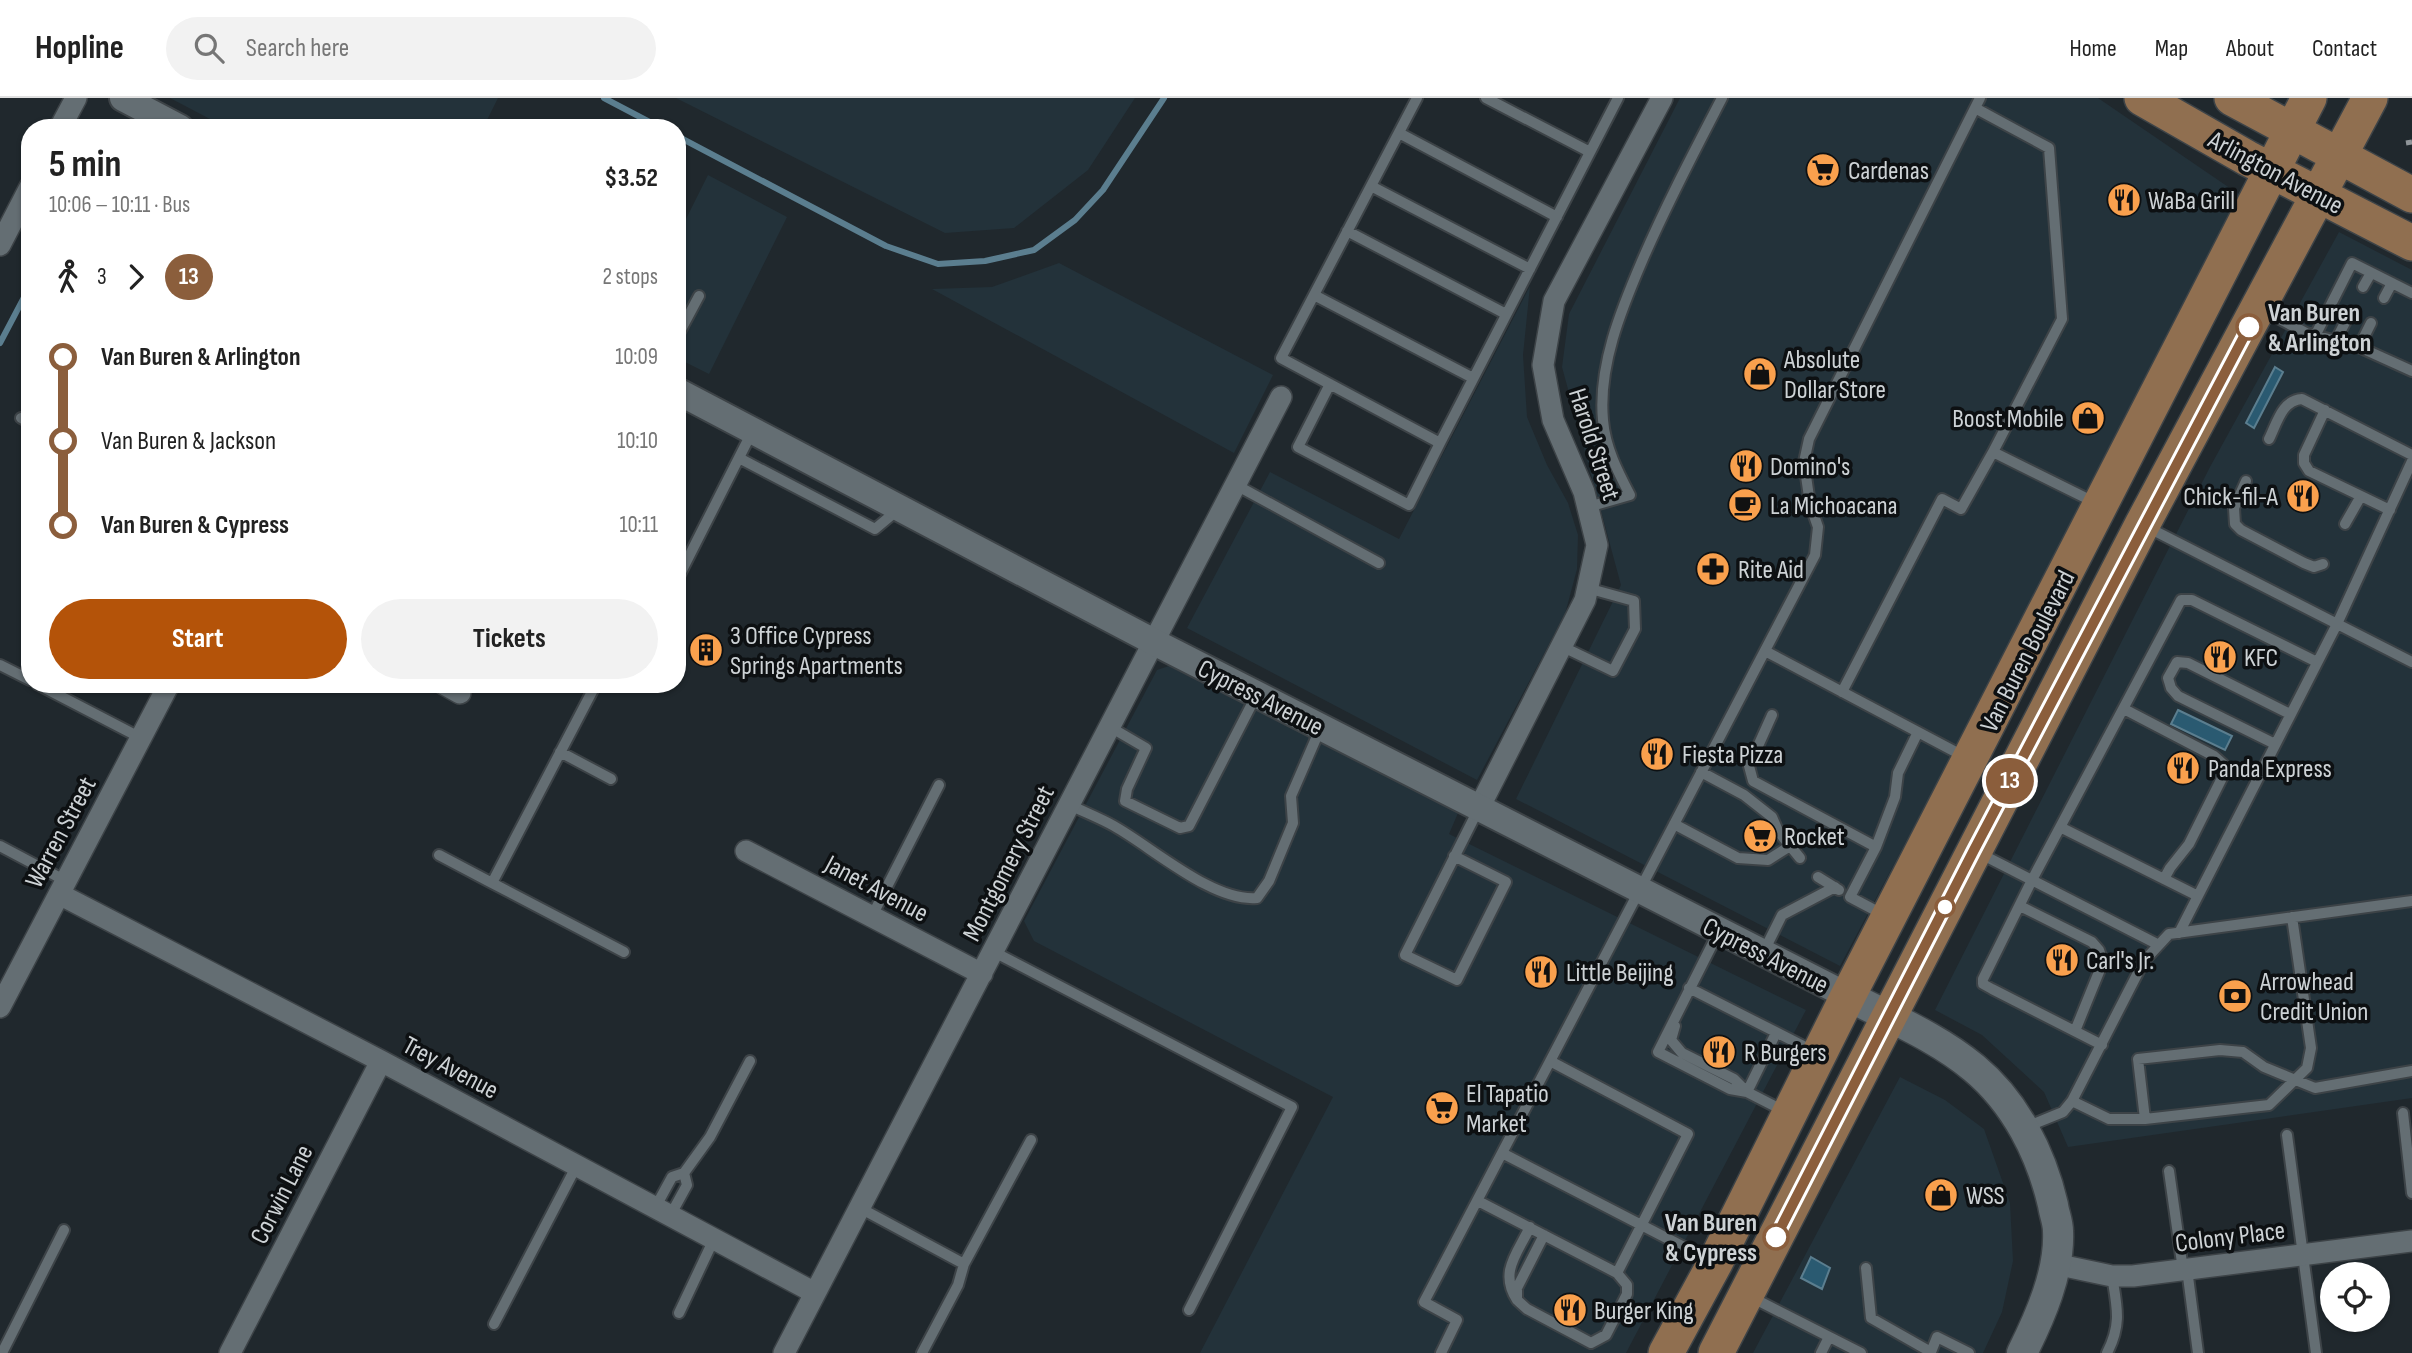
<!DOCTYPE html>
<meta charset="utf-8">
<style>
body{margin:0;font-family:"Sofia Sans Condensed",sans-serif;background:#f2f2f2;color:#222;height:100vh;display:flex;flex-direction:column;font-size:26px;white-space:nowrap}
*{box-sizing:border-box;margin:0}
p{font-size:23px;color:#767676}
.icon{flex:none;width:38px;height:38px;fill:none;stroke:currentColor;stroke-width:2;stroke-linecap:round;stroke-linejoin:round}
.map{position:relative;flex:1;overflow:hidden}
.side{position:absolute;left:21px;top:21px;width:665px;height:574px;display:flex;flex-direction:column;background:#fff;border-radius:28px;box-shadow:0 2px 5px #0004}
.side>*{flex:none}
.badge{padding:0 14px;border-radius:23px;font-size:24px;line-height:46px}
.fabs{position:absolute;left:2320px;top:1164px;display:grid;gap:14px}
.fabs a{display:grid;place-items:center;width:70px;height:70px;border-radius:50%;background:#fff;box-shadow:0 2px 5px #0004;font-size:35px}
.map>.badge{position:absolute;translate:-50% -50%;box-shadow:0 0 0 4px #fff}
.legs{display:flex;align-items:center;gap:10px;height:77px;padding:0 28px;font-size:23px}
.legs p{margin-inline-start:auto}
.headline{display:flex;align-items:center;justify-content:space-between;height:119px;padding:0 28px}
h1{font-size:38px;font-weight:700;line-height:52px}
.action{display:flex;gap:14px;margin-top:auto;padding:14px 28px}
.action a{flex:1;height:80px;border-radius:42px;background:#b45309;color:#fff;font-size:28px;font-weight:700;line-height:80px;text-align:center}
.action a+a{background:#f2f2f2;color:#222}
ul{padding:0 28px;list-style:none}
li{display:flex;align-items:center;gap:24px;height:84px;font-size:26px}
li i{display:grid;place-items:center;width:10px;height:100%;margin:0 9px;background:currentColor}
li i::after{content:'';width:18px;height:18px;margin:-9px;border:5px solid;border-radius:50%;background:#fff}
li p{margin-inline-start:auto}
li:first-child i{background:linear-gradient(#0000 50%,currentColor 0)}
li:last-child i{background:linear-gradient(currentColor 50%,#0000 0)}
header{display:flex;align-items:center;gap:42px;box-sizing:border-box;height:98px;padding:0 35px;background:#fff;border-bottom:2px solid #e0e0e0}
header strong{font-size:33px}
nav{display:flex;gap:38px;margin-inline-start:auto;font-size:24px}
.search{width:490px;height:63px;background:#f2f2f2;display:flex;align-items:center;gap:18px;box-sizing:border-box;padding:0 24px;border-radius:38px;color:#767676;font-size:26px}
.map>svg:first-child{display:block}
</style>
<header>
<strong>Hopline</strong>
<div class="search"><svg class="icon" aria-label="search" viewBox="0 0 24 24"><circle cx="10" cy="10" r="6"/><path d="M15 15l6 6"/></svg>Search here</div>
<nav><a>Home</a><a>Map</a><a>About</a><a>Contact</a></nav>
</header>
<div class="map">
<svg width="2412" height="1255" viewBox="0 0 2412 1255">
<rect width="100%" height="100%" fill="#20282d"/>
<path fill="#23323a" d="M170 0H498L483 30H227Z
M676 0H1135L1088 72 1014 130 945 135Z
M1680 0H2098L2240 97 2041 489 1840 868 1516 701 1621 487 1562 269 1569 216Z
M708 77 787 119 709 276 677 260V139Z
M2339 134 2412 172V1000L2068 1049 2044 994 1982 937 1935 912 2210 369Z
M1059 165 1273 277 1234 355 932 191 992 189Z
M1530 188 1523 257 1527 319 1547 367 1568 405 1578 437 1577 471 1565 516 1477 682 1187 530 1270 374 1399 441Z
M1169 568 1458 715 1449 736 1806 912 1626 1255H1200L1333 999 1034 843 1024 823 1157 572Z
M1900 979 1945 1002 1984 1031 2010 1105 2013 1163 2002 1214 1983 1255H1753Z"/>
<path fill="#2a5a71" stroke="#5b7e8f" stroke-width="2" d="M2275 269 2283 274 2254 330 2246 325Z
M2178 612 2232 638 2225 652 2171 626Z
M1811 1159 1830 1170 1822 1191 1801 1180Z"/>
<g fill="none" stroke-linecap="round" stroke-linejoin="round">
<path stroke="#5b7e8f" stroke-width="6" d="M604 0 661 30
M677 38 886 148 938 166 985 163 1034 152 1075 122 1103 92 1164 0
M0 245 30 188"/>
<g stroke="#3d4347" stroke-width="14">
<path id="service" d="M1417 0 1281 260 1440 345 1618 0
M1486 0 1590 54
M1975 10 2049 50 2062 221 1993 354
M1399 35 1557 119
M1371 88 1530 171
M1347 133 1506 216
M2363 189 2371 175
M1314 197 1473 280
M2384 200 2392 185
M2261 211 2306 235 2359 249 2412 273
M2315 238 2352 165 2412 195
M677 239 699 198
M2336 242 2350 215
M2359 249 2371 225
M1330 286 1298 349 1409 407 1440 345
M2325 312 2304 357V365L2309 373 2390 412
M21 320 30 325
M2269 341C2277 325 2282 302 2302 301L2412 357
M739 360 875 431 900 410
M2246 383 2234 410 2235 426 2241 432 2304 465 2314 469 2323 466
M1236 387 1379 465
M1588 409 1630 397C1618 374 1605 349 1603 322 1598 268 1621 212 1642 163 1666 107 1694 54 1722 0
M2345 426 2361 398
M2145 428 2412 564
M677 482 753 332
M1561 548 1613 573 1635 531 1634 503 1587 490
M1765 553 1967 660
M0 567 30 582
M37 586 141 640
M596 586 492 785 624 854
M1842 594 1942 401 1961 411 1993 354 2096 405
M2124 611 2214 658 2223 666 2225 674 2189 746 2170 770 2164 781
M1772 617 1749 668 1753 683 1876 749
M1110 629 1146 650 1127 691 1125 703 1180 730 1189 728 1257 596
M2275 646 2178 598 2171 590 2168 580 2177 564 2188 565 2290 616
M560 654 611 681
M1701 674 1744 697 1772 719 1778 733 1800 760
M1070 707C1084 714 1100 720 1114 728 1153 750 1213 804 1257 800L1269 783 1293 725 1291 698 1321 629
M1674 726 1738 760 1768 762 1790 748
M2062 730 2198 798
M0 748 66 783
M1979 755 2159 847
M439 757 492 785
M1454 758 1506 784 1457 882 1405 857 1479 710
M1818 779 1839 792
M2020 808 2092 844 2099 852 2103 864 2075 933
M1884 817 1850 799 1876 749 1895 699 1898 675 1918 634
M872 818 939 687
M1719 833 1658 954 1730 991 1747 994
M2179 835 2337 526 2412 363
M994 854 1292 1009 1189 1212
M1763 855 1782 817 1835 789
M1689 890 1815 954
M1675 928 1671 942 1682 955 1734 981 1747 994 1784 1013
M2102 947 1992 891 1983 886V881L2032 782 2181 502H2192L2317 564
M1747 994 1776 935
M2072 1003 2109 1021H2145L2138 961 2220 952 2243 954 2264 969 2315 990 2412 973
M2403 1015 2412 1095
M2145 1021 2269 1007 2307 970 2311 950 2292 819
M2026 1029 2063 1014 2072 1003 2144 863 2169 836 2412 803
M2287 1037 2316 1255
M1502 1055 1711 1163
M2169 1073 2183 1172
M684 1075 710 1039 750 963
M1478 1103 1617 1175 1688 1036 1550 963
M655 1110 672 1079 684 1075 687 1087 670 1118
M860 1110 964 1166 958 1187 922 1255
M1544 1137 1517 1190V1202L1527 1211 1591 1245 1606 1237 1627 1196V1187L1617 1175
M964 1166 1031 1042
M1866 1170 1871 1220 1931 1254 1937 1239 1969 1255
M2187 1171 2198 1255
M1749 1198 1861 1255
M1517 1202C1499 1174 1517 1156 1530 1129
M679 1215 714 1141
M494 1226 577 1067
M2 1255 64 1132
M1441 1255 1457 1222 1424 1204 1815 457 1818 429 1810 406 1804 364 1809 341 1980 0
M1821 1255 1829 1239
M2107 1255C2122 1226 2117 1209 2112 1178"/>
</g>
<g stroke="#3d4347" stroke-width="24">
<path id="minor" d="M60 30 76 0
M0 147 30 89
M444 586 460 595
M1479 710 1585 502 1597 447 1584 394 1553 322 1543 267 1554 203 1662 0
M746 753 982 876
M59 796 381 963 815 1195
M0 909 169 586
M2055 1166 2112 1178H2133L2412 1143
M230 1255 381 963
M784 1255 1281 299"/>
</g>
<g stroke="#3d4347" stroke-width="30">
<path id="tertiary" d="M123 0 180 30
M677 293 1154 544 1848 898"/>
</g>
<g stroke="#3d4347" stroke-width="33">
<path id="secondary" d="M1848 898C1890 920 1937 939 1974 970 2015 1004 2041 1055 2053 1107 2054 1115 2058 1124 2058 1133 2060 1174 2040 1219 2022 1255"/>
</g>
<g stroke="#3d4347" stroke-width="38">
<path id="primary" d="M2142 0 2247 60 2412 145
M2232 0 2412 97
M1666 1255 1715 1165 1848 898 2309 0
M1716 1255 2142 427 2370 0"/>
</g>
<use href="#service" stroke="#646e73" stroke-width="10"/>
<use href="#minor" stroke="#646e73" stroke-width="21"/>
<use href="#tertiary" stroke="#646e73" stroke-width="26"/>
<use href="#secondary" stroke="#646e73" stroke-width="30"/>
<use href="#primary" stroke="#906f50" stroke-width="35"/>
<path stroke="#8f9599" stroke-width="5" stroke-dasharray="9 9" stroke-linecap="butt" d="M2406 45 2412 44"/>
</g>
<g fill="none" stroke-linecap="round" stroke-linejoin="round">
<g stroke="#fff" stroke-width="16">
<path id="line-1" d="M1776 1139 1974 752 2249 229"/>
</g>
<use href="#line-1" stroke="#8b5e3c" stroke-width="10"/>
</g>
<defs>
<g id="supermarket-disc" transform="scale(1.75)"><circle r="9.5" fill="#f9a04d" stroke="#0d1012"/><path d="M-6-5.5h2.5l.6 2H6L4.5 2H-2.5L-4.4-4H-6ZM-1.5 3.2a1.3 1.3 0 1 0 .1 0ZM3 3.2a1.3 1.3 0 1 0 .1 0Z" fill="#111"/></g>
<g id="restaurant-disc" transform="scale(1.75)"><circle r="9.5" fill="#f9a04d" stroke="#0d1012"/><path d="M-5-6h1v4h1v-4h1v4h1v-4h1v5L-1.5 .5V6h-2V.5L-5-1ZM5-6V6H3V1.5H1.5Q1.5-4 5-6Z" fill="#111"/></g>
<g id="shop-disc" transform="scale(1.75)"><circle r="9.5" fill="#f9a04d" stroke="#0d1012"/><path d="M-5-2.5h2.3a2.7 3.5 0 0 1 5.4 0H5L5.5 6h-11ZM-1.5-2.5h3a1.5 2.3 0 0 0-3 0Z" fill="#111"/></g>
<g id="cafe-disc" transform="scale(1.75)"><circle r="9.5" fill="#f9a04d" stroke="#0d1012"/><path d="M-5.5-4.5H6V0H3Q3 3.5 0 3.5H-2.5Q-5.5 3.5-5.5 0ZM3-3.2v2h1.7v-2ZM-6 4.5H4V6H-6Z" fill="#111"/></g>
<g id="pharmacy-disc" transform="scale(1.75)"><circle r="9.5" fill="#f9a04d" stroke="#0d1012"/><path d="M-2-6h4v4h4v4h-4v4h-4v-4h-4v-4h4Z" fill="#111"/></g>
<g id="building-disc" transform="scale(1.75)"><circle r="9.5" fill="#f9a04d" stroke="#0d1012"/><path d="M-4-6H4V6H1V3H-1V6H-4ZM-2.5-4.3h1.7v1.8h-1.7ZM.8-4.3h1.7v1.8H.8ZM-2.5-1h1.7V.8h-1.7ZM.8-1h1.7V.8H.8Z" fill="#111"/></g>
<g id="bank-disc" transform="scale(1.75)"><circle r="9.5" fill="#f9a04d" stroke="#0d1012"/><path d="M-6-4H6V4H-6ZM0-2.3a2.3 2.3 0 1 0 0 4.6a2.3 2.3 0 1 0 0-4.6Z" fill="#111"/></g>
</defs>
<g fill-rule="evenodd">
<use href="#supermarket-disc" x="1823" y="72"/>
<use href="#restaurant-disc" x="2124" y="102"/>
<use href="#shop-disc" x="1760" y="276"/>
<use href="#shop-disc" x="2088" y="320"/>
<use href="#restaurant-disc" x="1746" y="368"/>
<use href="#restaurant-disc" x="2303" y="398"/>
<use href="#cafe-disc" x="1745" y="407"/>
<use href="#pharmacy-disc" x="1713" y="471"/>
<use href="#building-disc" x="706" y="552"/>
<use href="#restaurant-disc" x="2220" y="559"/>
<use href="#restaurant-disc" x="1657" y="656"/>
<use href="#restaurant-disc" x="2183" y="670"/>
<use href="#supermarket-disc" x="1760" y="738"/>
<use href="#restaurant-disc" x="2062" y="862"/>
<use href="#restaurant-disc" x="1541" y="874"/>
<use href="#bank-disc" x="2235" y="898"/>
<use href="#restaurant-disc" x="1719" y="954"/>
<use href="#supermarket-disc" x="1442" y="1010"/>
<use href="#shop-disc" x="1941" y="1097"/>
<use href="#restaurant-disc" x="1570" y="1212"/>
</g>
<g fill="#fff" stroke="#8b5e3c" stroke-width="3.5">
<circle cx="2249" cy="229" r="12"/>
<circle cx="1945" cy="809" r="9"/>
<circle cx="1776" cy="1139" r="12"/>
</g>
<g text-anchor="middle" stroke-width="7" stroke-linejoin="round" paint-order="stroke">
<g font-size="26" fill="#cdd2d5" stroke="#0d1012" text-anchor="start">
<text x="1848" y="81">Cardenas</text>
<text x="2148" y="111">WaBa Grill</text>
<text x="1784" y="270">Absolute<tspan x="1784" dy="30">Dollar Store</tspan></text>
<text x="2064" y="329" text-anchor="end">Boost Mobile</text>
<text x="1770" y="377">Domino's</text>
<text x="2278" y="407" text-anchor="end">Chick-fil-A</text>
<text x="1770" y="416">La Michoacana</text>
<text x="1738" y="480">Rite Aid</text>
<text x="730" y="546">3 Office Cypress<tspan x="730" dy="30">Springs Apartments</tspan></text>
<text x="2244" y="568">KFC</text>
<text x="1682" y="665">Fiesta Pizza</text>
<text x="2208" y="679">Panda Express</text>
<text x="1784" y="747">Rocket</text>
<text x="2086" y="871">Carl's Jr.</text>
<text x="1566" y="883">Little Beijing</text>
<text x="2260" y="892">Arrowhead<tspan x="2260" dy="30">Credit Union</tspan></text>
<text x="1744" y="963">R Burgers</text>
<text x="1466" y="1004">El Tapatio<tspan x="1466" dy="30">Market</tspan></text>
<text x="1966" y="1106">WSS</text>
<text x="1594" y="1221">Burger King</text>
</g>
<g font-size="26" fill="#cdd2d5" stroke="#0d1012">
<text transform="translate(2276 74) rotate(28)" y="9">Arlington Avenue</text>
<text transform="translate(1595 346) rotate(72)" y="9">Harold Street</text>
<text transform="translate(2027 553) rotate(-63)" y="9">Van Buren Boulevard</text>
<text transform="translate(1261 599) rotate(27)" y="9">Cypress Avenue</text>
<text transform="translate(60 734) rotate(-62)" y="9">Warren Street</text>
<text transform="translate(1008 765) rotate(-63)" y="9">Montgomery Street</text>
<text transform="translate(877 790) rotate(28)" y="9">Janet Avenue</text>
<text transform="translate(1766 857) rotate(27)" y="9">Cypress Avenue</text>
<text transform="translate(451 969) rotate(28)" y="9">Trey Avenue</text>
<text transform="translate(281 1096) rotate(-63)" y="9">Corwin Lane</text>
<text transform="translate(2230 1138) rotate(-7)" y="9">Colony Place</text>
</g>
<g font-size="26" font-weight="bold" fill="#cdd2d5" stroke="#0d1012" text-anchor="start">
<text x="2268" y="223">Van Buren<tspan x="2268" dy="30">&amp; Arlington</tspan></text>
<text x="1757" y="1133" text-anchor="end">Van Buren<tspan x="1757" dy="30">&amp; Cypress</tspan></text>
</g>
</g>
</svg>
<div class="fabs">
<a><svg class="icon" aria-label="locate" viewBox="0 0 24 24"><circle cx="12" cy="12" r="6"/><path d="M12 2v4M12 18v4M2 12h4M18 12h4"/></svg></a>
</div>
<b class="badge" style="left:2010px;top:683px;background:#8b5e3c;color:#fff">13</b>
<section class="side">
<div class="headline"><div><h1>5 min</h1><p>10:06 – 10:11 · Bus</p></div><b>$3.52</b></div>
<div class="legs"><svg class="icon" aria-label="walk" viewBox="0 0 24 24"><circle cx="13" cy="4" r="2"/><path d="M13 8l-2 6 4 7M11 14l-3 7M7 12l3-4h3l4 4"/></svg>3<svg class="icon" aria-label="forward" viewBox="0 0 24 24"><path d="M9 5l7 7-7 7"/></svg><b class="badge" style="background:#8b5e3c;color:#fff">13</b><p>2 stops</p></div>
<ul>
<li><i style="color:#8b5e3c"></i><b>Van Buren &amp; Arlington</b><p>10:09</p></li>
<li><i style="color:#8b5e3c"></i><span>Van Buren &amp; Jackson</span><p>10:10</p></li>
<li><i style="color:#8b5e3c"></i><b>Van Buren &amp; Cypress</b><p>10:11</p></li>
</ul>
<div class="action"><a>Start</a><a>Tickets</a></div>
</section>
</div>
